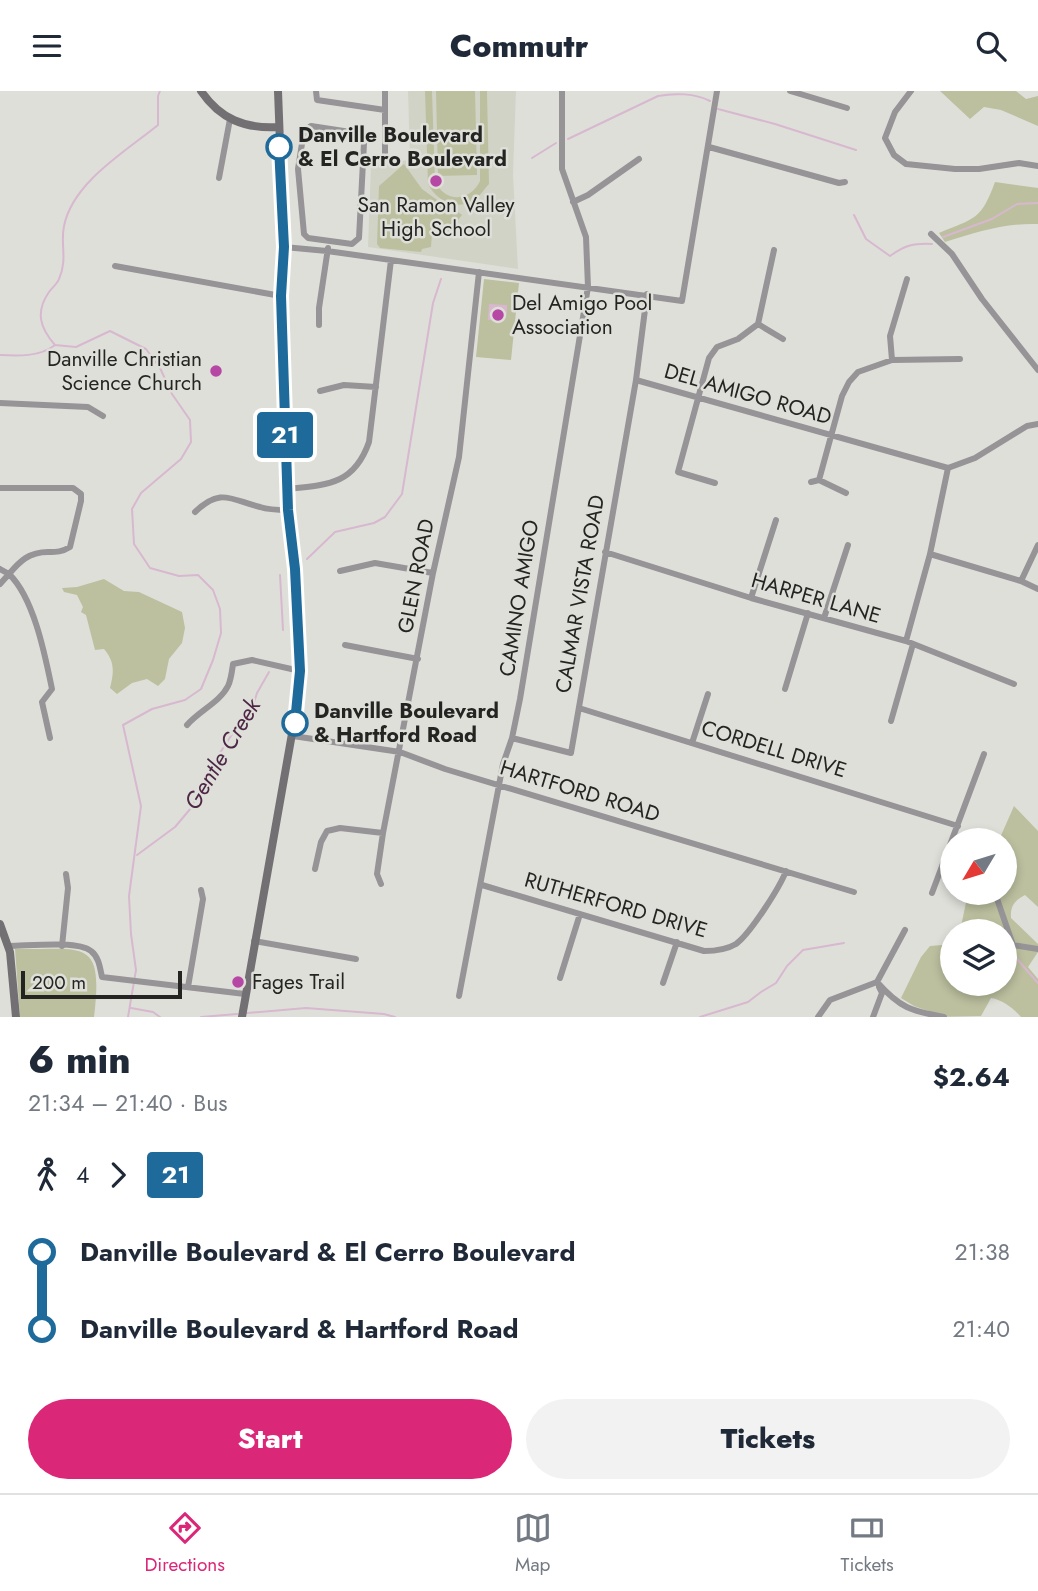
<!DOCTYPE html>
<meta charset="utf-8">
<style>
body{margin:0;font-family:Jost,sans-serif;background:#f2f2f3;color:#1f2937;height:100vh;display:flex;flex-direction:column;font-size:26px;white-space:nowrap}
*{box-sizing:border-box;margin:0}
p{font-size:23px;color:#747a83}
.icon{flex:none;width:38px;height:38px;fill:none;stroke:currentColor;stroke-width:2;stroke-linecap:round;stroke-linejoin:round}
.map{position:relative;height:926px;overflow:hidden}
.side{display:flex;flex-direction:column;background:#fff;flex:1}
.side>*{flex:none}
.badge{padding:0 14px;border-radius:5px;font-size:24px;line-height:46px}
.needle{width:46px;rotate:232deg}
.fabs{position:absolute;left:940px;top:737px;display:grid;gap:14px}
.fabs a{display:grid;place-items:center;width:77px;height:77px;border-radius:50%;background:#fff;box-shadow:0 4px 10px #0003;font-size:35px}
.scale{position:absolute;left:21px;bottom:18px;width:161px;box-sizing:border-box;padding-left:7px;border:4px solid #242422;border-top:0;font-size:19px;line-height:24px;white-space:nowrap;color:#242422;-webkit-text-stroke:5px #dfdfda;paint-order:stroke}
.map>.badge{position:absolute;translate:-50% -50%;box-shadow:0 0 0 4px #fff}
.legs{display:flex;align-items:center;gap:10px;height:77px;padding:0 28px;font-size:23px}
.legs p{margin-inline-start:auto}
.overview{display:flex;align-items:center;justify-content:space-between;height:119px;padding:0 28px}
h1{font-size:38px;font-weight:800;line-height:52px}
.button{display:flex;gap:14px;margin-top:auto;padding:14px 28px}
.button a{flex:1;height:80px;border-radius:42px;background:#db2777;color:#fff;font-size:28px;font-weight:800;line-height:80px;text-align:center}
.button a+a{background:#f2f2f3;color:#1f2937}
ul{padding:0 28px;list-style:none}
li{display:flex;align-items:center;gap:24px;height:77px;font-size:26px}
li i{display:grid;place-items:center;width:10px;height:100%;margin:0 9px;background:currentColor}
li i::after{content:'';width:18px;height:18px;margin:-9px;border:5px solid;border-radius:50%;background:#fff}
li p{margin-inline-start:auto}
li:first-child i{background:linear-gradient(#0000 50%,currentColor 0)}
li:last-child i{background:linear-gradient(currentColor 50%,#0000 0)}
header{display:flex;justify-content:space-between;align-items:center;height:91px;padding:0 28px;background:#fff;font-size:32px;font-weight:800}
.dock{display:flex;justify-content:space-around;align-items:center;height:98px;border-top:2px solid #e0e1e3;background:#fff;font-size:19px;color:#747a83}
.dock a{display:grid;justify-items:center;gap:4px}
.dock .selected{color:#db2777}
.map>svg:first-child{display:block}
</style>
<header><svg class="icon" aria-label="menu" viewBox="0 0 24 24"><path d="M4 6h16M4 12h16M4 18h16"/></svg>Commutr<svg class="icon" aria-label="search" viewBox="0 0 24 24"><circle cx="10" cy="10" r="6"/><path d="M15 15l6 6"/></svg></header>
<div class="map">
<svg width="1038" height="926" viewBox="0 0 1038 926">
<rect width="100%" height="100%" fill="#dfdfda"/>
<path fill="#d2d3c7" d="M408 0H516L513 83 518 178 368 156 371 73 410 69Z"/>
<path fill="#bcc09f" d="M425 0H432L435 90C445 112 470 111 480 90V0H487L489 93C484 98 480 106 472 110 455 120 436 109 428 93Z
M436 0H475L477 84 438 85Z
M940 0H1016L1026 8 1038 5V35L1001 19 984 16 970 28Z
M404 73 422 98 451 119 453 117 462 124 449 140 439 133 432 142 431 156 422 158 421 161 380 157 377 153 379 95Z
M995 91 1038 97V133C1005 132 977 141 945 151L939 142C975 127 981 129 995 91Z
M484 188 519 192 511 269 476 266Z
M104 488 124 500 139 501 182 521 185 537 182 552 169 568 165 588 158 595 147 588 132 592 117 603 110 597C114 581 115 571 104 558L95 559 86 524 81 521 83 516 77 504 64 501 62 497 77 496Z
M1014 715 1038 740V816L1025 804C1015 809 1010 815 1011 827L1038 853V861L1028 876 1038 888V926H1021C1013 917 1003 909 991 907L981 925 934 926V922L914 915 901 907 921 866 930 855 942 854 950 857 952 855V892H1004V840H960L968 802H1004V749H999Z
M15 858C83 859 104 845 94 926H20Z"/>
<path fill="#d7b8cf" d="M489 213 507 214V223L495 222 494 229H488Z"/>
<g fill="none" stroke-linecap="round" stroke-linejoin="round">
<path stroke="#d7b8cf" stroke-width="2" d="M718 18 775 33 856 59
M568 48 658 5C674 2 695 2 710 10
M532 67 556 52
M854 124 866 148 890 165C905 154 914 152 932 153
M943 146 992 128 1017 113 1038 112
M0 264C18 265 40 266 55 254
M307 468 335 441 374 432 385 426 402 403 433 212 441 188
M280 484 283 539
M966 749 982 745 991 749
M137 764 175 736 191 717 218 665 238 634 251 621 257 602 269 581
M1004 795 1006 801
M1017 868 1038 892
M131 917 153 921 160 926
M247 922 306 917 384 923 395 926
M128 926 136 879 131 843 129 805 141 715 123 634 152 618 185 609 201 598 213 569 221 542 220 518 213 499 198 484 179 485 150 477 134 453 132 418 141 402 181 368 191 351 190 329 172 303 160 277 146 258 110 240 76 256 55 254C40 237 35 221 49 201 52 197 57 193 59 188 68 168 60 153 64 135 73 91 125 61 158 34V5L160 0
M201 926 237 923
M700 926 748 911 761 901 776 892 787 875 803 859 844 852"/>
<path stroke="#969496" stroke-width="6" d="M316 0 317 9 385 19
M790 0 847 17
M911 0 895 21 885 47 894 64 906 73 955 78H979L1019 72 1038 75
M311 35 357 42 364 52 359 147 352 153 308 147 304 143 298 78 304 40Z
M709 56 839 92 845 91
M385 62V0
M219 87 230 28
M573 111 588 104 639 68
M931 143 952 163 982 208 1038 279
M284 156 327 160 682 210 717 0
M115 175 281 205
M647 203 636 289 948 377 975 367 1027 335 1038 333
M758 233 783 248
M319 234V217L328 157
M892 269 890 245 907 188
M320 300 344 294 376 296
M0 312 88 316 103 325
M819 389 842 305 849 291 858 281 892 269 960 268
M811 391 819 389 846 402
M715 392 678 381 709 267 717 256 738 248 758 233 774 159
M0 397H73L81 403V410L70 456C62 461 57 461 48 461 29 461 20 470 9 483L0 478
M287 398C327 394 354 394 369 351L391 169
M195 421C221 396 231 409 260 416 269 419 279 419 288 419
M605 461 751 507 906 550 1014 593
M930 463 1021 490 1038 498
M340 480 375 472 433 482
M1021 490 1038 454
M0 493 9 483C34 507 45 564 52 598L42 611 50 647
M751 507 776 429
M824 527 848 454
M906 550 930 463 948 377
M345 554 418 568
M785 598 808 522
M579 617 958 735
M891 630 913 553
M187 634C199 620 220 611 228 595 231 589 232 580 233 573L252 569 300 580
M293 645 400 661 445 678 854 801
M512 647 571 662 636 289
M692 652 708 603
M315 778 321 751 327 740 340 737 383 742
M381 793 377 783 383 742 433 482 459 366 479 181
M482 794 704 860C714 860 726 859 736 853 750 843 780 796 786 780
M932 802 984 663
M995 802 1013 854 1038 858
M254 850 356 868
M9 855C28 855 77 849 91 860 99 866 100 877 102 886L245 903
M62 855 68 797 66 783
M560 887 580 823
M877 891C900 917 911 920 944 926
M663 892 677 851
M188 896 203 808 201 799
M459 905 503 673 512 647 520 608 588 196 586 146 562 78V0
M818 926 830 909 877 891 905 839
M873 926 882 902 879 896"/>
<path stroke="#737073" stroke-width="8" d="M201 0C220 28 245 38 278 36
M0 833 10 861 16 926
M242 926 299 603 295 478 288 419 281 205 284 156 278 0"/>
</g>
<g fill="none" stroke-linecap="round" stroke-linejoin="round">
<g stroke="#fff" stroke-width="16">
<path id="line-1" d="M279 56 284 156 281 205 288 419 295 478 300 580 295 632"/>
</g>
<use href="#line-1" stroke="#1e6b9b" stroke-width="10"/>
</g>
<g fill="#fff" stroke="#1e6b9b" stroke-width="3.5">
<circle cx="279" cy="56" r="12"/>
<circle cx="295" cy="632" r="12"/>
</g>
<g fill="#b747a4" stroke="#dfdfda" stroke-width="2.5">
<circle cx="436" cy="90" r="7"/>
<circle cx="498" cy="224" r="7"/>
<circle cx="216" cy="280" r="7"/>
<circle cx="238" cy="891" r="7"/>
</g>
<g text-anchor="middle" stroke-width="5" stroke-linejoin="round" paint-order="stroke">
<g font-size="21" font-weight="bold" fill="#242422" stroke="#dfdfda" text-anchor="start">
<text x="298" y="51">Danville Boulevard<tspan x="298" dy="24">&amp; El Cerro Boulevard</tspan></text>
<text x="314" y="627">Danville Boulevard<tspan x="314" dy="24">&amp; Hartford Road</tspan></text>
</g>
<g font-size="21" fill="#242422" stroke="#dfdfda" text-anchor="start">
<text x="436" y="121" text-anchor="middle">San Ramon Valley<tspan x="436" dy="24">High School</tspan></text>
<text x="512" y="219">Del Amigo Pool<tspan x="512" dy="24">Association</tspan></text>
<text x="202" y="275" text-anchor="end">Danville Christian<tspan x="202" dy="24">Science Church</tspan></text>
<text x="252" y="898">Fages Trail</text>
</g>
<g font-size="21" fill="#242422" stroke="#dfdfda">
<text transform="translate(748 303) rotate(16)" y="7">DEL AMIGO ROAD</text>
<text transform="translate(416 485) rotate(-79)" y="7">GLEN ROAD</text>
<text transform="translate(580 503) rotate(-80)" y="7">CALMAR VISTA ROAD</text>
<text transform="translate(519 507) rotate(-81)" y="7">CAMINO AMIGO</text>
<text transform="translate(816 507) rotate(16)" y="7">HARPER LANE</text>
<text transform="translate(774 658) rotate(17)" y="7">CORDELL DRIVE</text>
<text transform="translate(580 700) rotate(17)" y="7">HARTFORD ROAD</text>
<text transform="translate(616 814) rotate(16)" y="7">RUTHERFORD DRIVE</text>
</g>
<g font-size="23" font-style="italic" fill="#4e2646" stroke="#dfdfda">
<text transform="translate(222 663) rotate(-59)" y="8">Gentle Creek</text>
</g>
</g>
</svg>
<div class="fabs">
<a><svg class="needle" viewBox="-14 -14 28 28"><path d="M0-13l5 13h-10z" fill="#e53935"/><path d="M0 13l5-13h-10z" fill="#747a83"/></svg></a>
<a><svg class="icon" aria-label="layers" viewBox="0 0 24 24"><path d="M12 4l9 5-9 5-9-5zM3 14l9 5 9-5"/></svg></a>
</div>
<div class="scale">200 m</div>
<b class="badge" style="left:285px;top:344px;background:#1e6b9b;color:#fff">21</b>
</div>
<section class="side">
<div class="overview"><div><h1>6 min</h1><p>21:34 – 21:40 · Bus</p></div><b>$2.64</b></div>
<div class="legs"><svg class="icon" aria-label="walk" viewBox="0 0 24 24"><circle cx="13" cy="4" r="2"/><path d="M13 8l-2 6 4 7M11 14l-3 7M7 12l3-4h3l4 4"/></svg>4<svg class="icon" aria-label="forward" viewBox="0 0 24 24"><path d="M9 5l7 7-7 7"/></svg><b class="badge" style="background:#1e6b9b;color:#fff">21</b></div>
<ul>
<li><i style="color:#1e6b9b"></i><b>Danville Boulevard &amp; El Cerro Boulevard</b><p>21:38</p></li>
<li><i style="color:#1e6b9b"></i><b>Danville Boulevard &amp; Hartford Road</b><p>21:40</p></li>
</ul>
<div class="button"><a>Start</a><a>Tickets</a></div>
</section>
<nav class="dock">
<a class="selected"><svg class="icon" aria-label="directions" viewBox="0 0 24 24"><path d="M12 3l9 9-9 9-9-9zM9 14v-3h6M13 9l2 2-2 2"/></svg>Directions</a>
<a><svg class="icon" aria-label="map" viewBox="0 0 24 24"><path d="M3 6l6-2 6 2 6-2v14l-6 2-6-2-6 2zM9 4v14M15 6v14"/></svg>Map</a>
<a><svg class="icon" aria-label="tickets" viewBox="0 0 24 24"><path d="M3 7h18v10H3zM15 7v10"/></svg>Tickets</a>
</nav>
